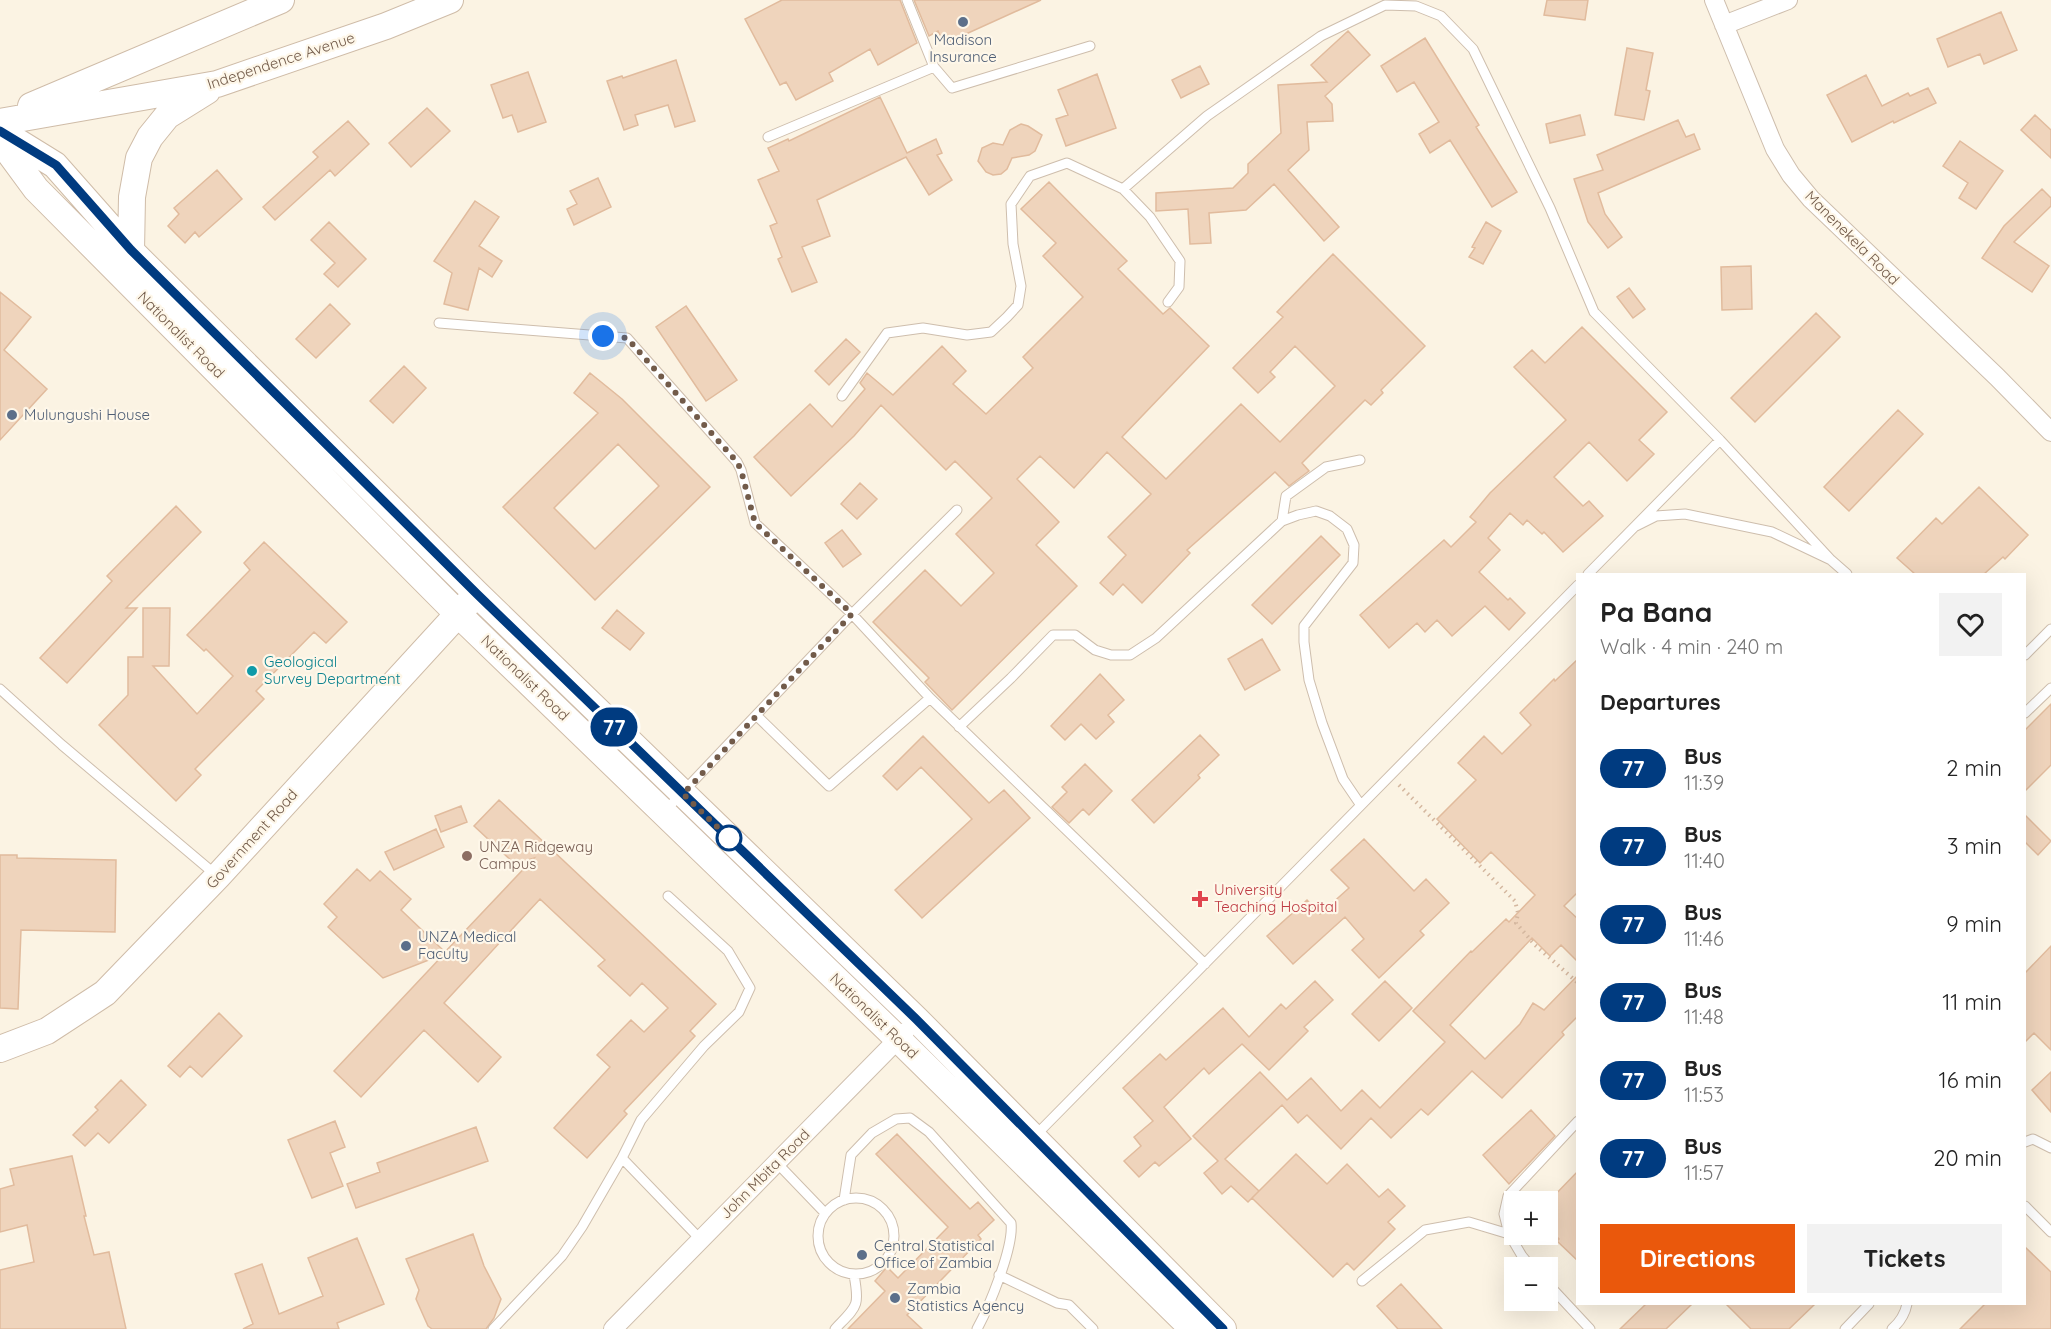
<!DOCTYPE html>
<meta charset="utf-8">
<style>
body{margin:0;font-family:Quicksand,sans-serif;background:#f2f2f2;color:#222;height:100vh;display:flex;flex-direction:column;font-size:22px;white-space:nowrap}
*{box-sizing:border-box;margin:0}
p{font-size:20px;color:#767676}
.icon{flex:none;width:33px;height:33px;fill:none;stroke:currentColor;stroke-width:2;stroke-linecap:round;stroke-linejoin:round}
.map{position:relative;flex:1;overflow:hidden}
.sheet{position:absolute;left:1576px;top:573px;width:450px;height:732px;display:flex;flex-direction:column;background:#fff;border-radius:0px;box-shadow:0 6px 24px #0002}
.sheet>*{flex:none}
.badge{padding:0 12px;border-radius:20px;font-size:21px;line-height:39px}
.buttons{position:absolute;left:1504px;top:1191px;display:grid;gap:12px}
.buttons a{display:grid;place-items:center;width:54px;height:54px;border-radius:0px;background:#fff;box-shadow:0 6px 24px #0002;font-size:30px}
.you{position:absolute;width:30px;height:30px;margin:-15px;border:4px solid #fff;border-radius:50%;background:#1a73e8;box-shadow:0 0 0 9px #1a73e833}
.map>.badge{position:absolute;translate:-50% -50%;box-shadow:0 0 0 3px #fff}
h2{padding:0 24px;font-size:22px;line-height:54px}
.round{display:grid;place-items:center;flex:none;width:63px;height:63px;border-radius:0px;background:#f2f2f2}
.head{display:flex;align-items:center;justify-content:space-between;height:102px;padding:0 24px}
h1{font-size:28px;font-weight:700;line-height:45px}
.button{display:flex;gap:12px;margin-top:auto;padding:12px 24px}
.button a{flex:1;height:69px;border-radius:0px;background:#ea580c;color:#fff;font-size:24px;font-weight:700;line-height:69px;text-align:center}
.button a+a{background:#f2f2f2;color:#222}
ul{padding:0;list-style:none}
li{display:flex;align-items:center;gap:18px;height:78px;padding:0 24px}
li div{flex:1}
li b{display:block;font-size:22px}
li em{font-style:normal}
li .badge{min-width:66px;font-weight:700;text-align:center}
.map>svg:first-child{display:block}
</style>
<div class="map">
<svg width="2051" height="1329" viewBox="0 0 2051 1329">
<rect width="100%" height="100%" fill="#fbf3e3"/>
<path fill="#efd4bc" stroke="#e1bb9d" stroke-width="1.5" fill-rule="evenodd" d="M782 0H900L917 43 878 65 870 49 829 73 833 81 796 100 786 82 780 85 745 19Z
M914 0H1041L944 44 938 31 929 36Z
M1547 0H1588L1585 20 1544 15Z
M2001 12 2017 50 1984 64 1980 54 1948 67 1937 39Z
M1348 31 1370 55 1325 96 1332 104 1333 121 1307 122 1309 150 1288 170 1339 227 1324 241 1274 184 1246 210 1209 213 1211 243 1190 244 1188 209 1156 211V193L1233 188 1248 173V164L1281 133 1278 85 1327 82 1311 65Z
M1425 38 1479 125 1476 127 1517 192 1492 207 1450 140 1430 153 1419 134 1439 122 1414 82 1397 92 1381 66Z
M1627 48 1653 53 1646 90 1650 91 1644 120 1615 115Z
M676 60 695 121 675 127 668 105 635 115 638 125 624 130 607 81 622 76 623 78Z
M1200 66 1209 84 1181 98 1172 80Z
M528 72 546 122 518 132 512 115 503 118 491 85Z
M1097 74 1116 128 1066 146 1056 119 1068 115 1058 90Z
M1866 75 1882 106 1908 93 1910 96 1928 88 1936 103 1894 123 1893 121 1852 142 1827 95Z
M880 97 907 153 936 139 942 153 937 155 952 180 929 195 906 157 817 200 830 236 802 247 817 282 792 292 778 259 782 257 770 226 777 223 758 180 779 171 768 148 788 139 789 141Z
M427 108 450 131 411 167 389 143Z
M1580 115 1585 135 1550 143 1546 124Z
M2035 115 2051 130V158L2021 130Z
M1678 120 1686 137 1694 134 1700 149 1598 193 1605 214 1622 237 1608 248 1588 222 1574 179 1603 170 1597 155Z
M348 121 369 144 335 176 330 170 275 220 263 207 318 157 313 152Z
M1021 124 1028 126 1042 135 1035 151 1029 155 1012 158 1007 169 1001 174 993 175 986 172 978 161 982 148 993 143 1003 145 1010 130Z
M1960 141 2003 171 1976 209 1959 198 1968 183 1943 166Z
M217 170 242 199 199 237 195 232 185 243 168 226 179 214 174 208Z
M598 178 611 207 574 225 567 209 577 204 570 191Z
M1049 182 1127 261 1118 269 1163 314 1170 308 1209 346 1122 437 1166 479 1241 404 1280 442 1335 386 1295 346 1270 372 1275 377 1258 393 1233 368 1283 317 1277 312 1333 254 1425 346 1381 390 1383 393 1371 405 1365 400 1302 463 1309 471 1289 486 1275 472 1187 550 1190 553 1142 603 1123 584 1113 595 1100 583 1126 555 1108 537 1151 494 1107 452 1074 488 1040 456 1017 479 1059 522 1036 545 1077 586 952 710 925 682 929 678 873 622 925 570 961 606 994 573 956 534 992 498 955 461 946 470 881 405 854 436 791 496 754 457 810 404 832 427 865 389 860 383 867 373 893 395 942 346 966 371 953 384 986 414 1033 368 1023 357 1083 297 1043 256 1056 243 1021 209Z
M2042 189 2051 198V206L2014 242 2049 266 2032 292 1982 258 2004 226Z
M475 201 499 217 479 246 502 261 492 277 479 268 468 310 444 304 452 273 434 261Z
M329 222 366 259 338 287 324 274 335 263 311 240Z
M1486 222 1501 231 1483 264 1469 257 1475 248 1472 247Z
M1751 266 1752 309 1722 310 1721 267Z
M1629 288 1645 309 1633 318 1617 297Z
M0 292 31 317 4 350 47 389 0 440Z
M330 304 350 324 316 358 296 339Z
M686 306 737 380 706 401 656 327Z
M1816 313 1840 337 1755 422 1731 398Z
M1582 327 1667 412 1639 440 1654 454 1627 481 1589 442 1554 477 1583 506 1589 501 1603 516 1563 552 1544 532 1542 534 1527 520 1523 525 1510 513 1488 538 1500 550 1479 572 1508 600 1510 598 1525 613 1509 630 1485 606 1452 636 1437 620 1425 632 1417 623 1389 648 1360 615 1444 540 1451 547 1476 522 1470 517 1490 493 1566 420 1514 367 1532 350 1545 363Z
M846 339 860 352 829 385 815 371Z
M404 366 426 388 393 423 370 401Z
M590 373 622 399 710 487 595 600 503 507 598 413 574 393ZM618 444 659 486 595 549 554 508Z
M1898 410 1923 434 1849 511 1824 487Z
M860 483 877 499 857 519 841 504Z
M1979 487 2028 535 2005 559 2003 557 1984 574H1915L1897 558 1936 518 1942 524Z
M176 506 201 532 126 608H137L67 683 40 658 112 581 107 576Z
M842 530 861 554 843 567 825 543Z
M1321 536 1340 555 1272 624 1252 605Z
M264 542 347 622 326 643 314 632 256 691 264 699 195 769 201 775 176 801 99 725 128 695V657H143V608H170L169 666H153L197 714 233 676 206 649 204 651 187 635 250 570 244 563Z
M617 610 644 633 630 650 602 628Z
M1262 639 1280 670 1245 690 1228 659Z
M1578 659V892L1564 906 1578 919V962L1561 945 1550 956 1532 938 1450 1025 1485 1059 1520 1024 1533 1003 1544 1010 1578 975V1016L1562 1032 1564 1035 1502 1098 1472 1071 1428 1115 1421 1109 1391 1138 1371 1118 1341 1149 1307 1115 1298 1123 1282 1105 1225 1159 1259 1191 1248 1202 1231 1186 1222 1194 1204 1173 1218 1161 1193 1136 1260 1072 1287 1100 1311 1078 1341 1111 1362 1090 1380 1108 1445 1042 1413 1011 1471 951 1472 952 1506 919 1509 922 1535 895 1491 852 1480 863 1437 819 1476 780 1458 763 1484 736 1502 754 1531 725 1520 713 1554 679 1555 681Z
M1100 674 1124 700 1108 715 1114 722 1096 739 1081 724 1065 740 1051 726Z
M2051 704V765L2025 791V730Z
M1200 735 1219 755 1198 775 1200 778 1154 823 1132 800Z
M923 736 989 803 1004 790 1030 818 922 918 895 890 972 819 921 767 897 790 883 776Z
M1085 764 1112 791 1089 815 1083 809 1069 823 1052 807 1067 792 1062 787Z
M499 800 716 1004 690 1031 695 1036 624 1111 627 1114 587 1158 554 1128 610 1067 597 1055 631 1020 644 1032 668 1008 642 983 630 996 598 966 605 960 540 899 444 1003 501 1057 478 1082 424 1030 361 1097 334 1071 444 954 383 978 328 927 337 917 324 904 357 869 370 881 380 871 411 899 401 910 445 952 534 858 515 864 474 826Z
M461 806 467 822 441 832 435 816Z
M2025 815 2051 841 2038 855 2025 842Z
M436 829 444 847 394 870 385 852Z
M1364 839 1414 891 1426 879 1449 903 1420 931 1424 935 1379 978 1352 950 1364 939 1345 917 1293 964 1267 936 1307 900 1320 914 1349 888 1331 870Z
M0 855H17V858L116 860 115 932 21 930 18 1009 0 1008Z
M2051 946V1050L2034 1033 2025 1042V973Z
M1315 981 1333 1000 1304 1027 1308 1031 1269 1070 1242 1044 1209 1074 1204 1068 1164 1107 1191 1139 1159 1166 1155 1162 1139 1177 1124 1161 1141 1146 1134 1137 1153 1121 1123 1088 1160 1054 1166 1060 1223 1008 1249 1037 1281 1004 1286 1009Z
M1385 981 1412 1008 1379 1041 1352 1014Z
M219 1013 242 1036 202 1077 190 1066 180 1077 168 1066Z
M2051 1072V1112L2032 1090Z
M121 1080 146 1105 109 1143 98 1133 85 1146 73 1135 98 1110 95 1107Z
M1531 1110 1555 1136 1509 1184 1483 1155Z
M335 1121 345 1147 330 1153 343 1186 312 1198 288 1140Z
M476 1127 488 1161 356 1208 347 1184 380 1172 377 1163Z
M897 1134 970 1209 978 1202 994 1220 978 1235 981 1239 907 1315 922 1329H848L885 1291 875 1281 887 1267 898 1278 948 1227 876 1154Z
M1296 1154 1327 1184 1347 1164 1379 1197 1388 1189 1405 1206 1388 1222 1395 1229 1354 1270 1347 1263 1333 1277 1252 1198Z
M72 1156 86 1216H84L94 1255 109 1252 126 1329H0V1270L34 1262 27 1225 0 1232V1189L14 1185 10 1169Z
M1578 1171V1261L1557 1241 1559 1239 1548 1228V1202Z
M473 1234 484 1266 501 1299 494 1318 486 1329H432L428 1326 416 1299 419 1290 406 1259Z
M357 1238 384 1304 337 1323 339 1329H243L253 1324 235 1274 262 1264 279 1314 323 1296 308 1258Z
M2025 1247 2051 1272V1329H1960L1985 1304H2025Z
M1401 1284 1442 1329H1398L1377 1306Z
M1646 1304H1692L1666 1329H1620Z
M1726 1304H1815L1789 1329H1751Z"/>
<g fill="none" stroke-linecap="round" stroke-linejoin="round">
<g stroke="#cebead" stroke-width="11">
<path id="service" d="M907 0 934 67 952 88 1090 46
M768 137 934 67
M1123 189 1207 116 1321 36 1385 5 1416 6 1441 16 1473 49 1550 208 1594 312 1720 440 1831 560
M439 323 627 338 737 462 741 470 755 523 852 614 930 698 1205 964
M842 396 887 333 923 328 967 335 991 332 1007 317 1018 305 1021 286 1013 244 1011 204 1030 176 1067 163 1123 189 1150 217 1180 261 1179 287 1168 302
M1282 521 1286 496 1326 467 1360 460
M1636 526 1656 516 1685 514 1772 532 1831 560 1847 574
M1588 574 1720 440
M2025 655 2051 629
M0 689 62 745 216 875
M2025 713 2051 688
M757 716 829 786 930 698
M959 727 1011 678 1053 635H1075L1095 650 1111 655H1130L1156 638 1282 521 1298 515 1316 511 1330 516 1347 529 1354 545 1353 563 1304 626V642L1309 680 1322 723 1343 779 1360 804
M664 812 852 614 957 510
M668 896 728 951 750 988 739 1012 704 1046 641 1120 622 1158 700 1239
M1034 1137 1578 585
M2025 1142 2033 1139 2051 1148
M776 1162 825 1213
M818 1236a38 38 0 1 1 76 0a38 38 0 1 1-76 0Z
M844 1200 851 1155 872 1133 896 1119 910 1118 929 1132 1011 1223C1014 1247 989 1307 977 1329
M2025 1206 2051 1232
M1532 1268 1522 1256 1509 1234 1504 1214 1508 1196 1578 1121
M999 1275 1057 1303 1069 1305 1093 1329
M1362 1281 1425 1230 1469 1222 1509 1234
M1548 1284 1590 1329
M493 1329 562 1256 582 1227 622 1158
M835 1329C857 1306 860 1307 854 1275
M1845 1329 1869 1304
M1892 1329C1900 1322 1905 1314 1907 1304"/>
</g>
<g stroke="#cebead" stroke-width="20">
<path id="minor" d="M1714 0 1775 149 1791 175 1811 199 1997 377 2051 432
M1724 25 1788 0
M613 1329 905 1032"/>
</g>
<g stroke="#cfbca8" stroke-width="28">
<path id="secondary" d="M31 106 281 0
M0 122 217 84 386 26 450 0
M0 131 55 165 131 251 477 594 916 1019 1223 1329
M0 140 36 189 457 613 898 1039 1193 1329
M131 251 132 197 139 158 150 137 167 116 207 91
M0 1049 47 1031 105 993 218 876 469 602"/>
</g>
<path stroke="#d4b79f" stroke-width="4" stroke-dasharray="1.5 4.5" stroke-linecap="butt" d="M1399 785 1515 901 1518 913 1516 923 1535 945 1578 983"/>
<use href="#service" stroke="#fff" stroke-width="9"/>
<use href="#minor" stroke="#fff" stroke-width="18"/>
<use href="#secondary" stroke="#fff" stroke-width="26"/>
</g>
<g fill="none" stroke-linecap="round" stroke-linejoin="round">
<g stroke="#fff" stroke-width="14">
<path id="line" d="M0 131 56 165 131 250 477 594 916 1019 1223 1329"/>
</g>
<use href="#line" stroke="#003b80" stroke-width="9"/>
<path stroke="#725b4a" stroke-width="6" stroke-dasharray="0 10.8" d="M603 336 627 338 737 462 741 470 755 523 852 614 683 794 733 842 729 838"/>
</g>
<g fill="#5c6f8a" stroke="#fef7e9" stroke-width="2">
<circle cx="963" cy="22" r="6"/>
<circle cx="12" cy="415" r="6"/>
<circle cx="406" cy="946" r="6"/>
<circle cx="862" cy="1255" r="6"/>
<circle cx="895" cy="1298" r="6"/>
</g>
<circle fill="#0f9aa8" stroke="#fef7e9" stroke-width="2" cx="252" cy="671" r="6"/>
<circle fill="#fff" stroke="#003b80" stroke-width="3" cx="729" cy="838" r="12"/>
<circle fill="#8d6e63" stroke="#fef7e9" stroke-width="2" cx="467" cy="856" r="6"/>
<path fill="#e0444e" stroke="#fef7e9" stroke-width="2" d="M1197 890h6v6h6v6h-6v6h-6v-6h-6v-6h6z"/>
<g text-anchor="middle" stroke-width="4.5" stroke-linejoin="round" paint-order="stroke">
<g font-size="15" fill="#4e5e75" stroke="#fef7e9" text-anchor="start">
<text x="963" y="45" text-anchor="middle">Madison<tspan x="963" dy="17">Insurance</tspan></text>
<text x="24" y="420">Mulungushi House</text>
<text x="418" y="942">UNZA Medical<tspan x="418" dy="17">Faculty</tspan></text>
<text x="874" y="1251">Central Statistical<tspan x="874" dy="17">Office of Zambia</tspan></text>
<text x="907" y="1294">Zambia<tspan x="907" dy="17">Statistics Agency</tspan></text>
</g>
<g font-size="15" fill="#725b4a" stroke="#fef7e9">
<text transform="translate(281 61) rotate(-18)" y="5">Independence Avenue</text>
<text transform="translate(1852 238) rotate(45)" y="5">Manenekela Road</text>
<text transform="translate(181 335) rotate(45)" y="5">Nationalist Road</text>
<text transform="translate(525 678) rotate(44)" y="5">Nationalist Road</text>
<text transform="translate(252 839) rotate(-48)" y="5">Government Road</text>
<text transform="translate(874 1016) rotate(44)" y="5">Nationalist Road</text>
<text transform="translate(765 1174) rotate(-45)" y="5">John Mbita Road</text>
</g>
<g font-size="15" fill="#0d838f" stroke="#fef7e9" text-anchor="start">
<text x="264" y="667">Geological<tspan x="264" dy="17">Survey Department</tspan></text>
</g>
<g font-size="15" fill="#785e54" stroke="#fef7e9" text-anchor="start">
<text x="479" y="852">UNZA Ridgeway<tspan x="479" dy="17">Campus</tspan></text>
</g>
<g font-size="15" fill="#be3a42" stroke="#fef7e9" text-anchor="start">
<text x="1214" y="895">University<tspan x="1214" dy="17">Teaching Hospital</tspan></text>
</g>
</g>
</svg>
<div class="buttons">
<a>+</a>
<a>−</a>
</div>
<div class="you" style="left:603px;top:336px"></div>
<b class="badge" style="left:614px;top:727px;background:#003b80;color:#fff">77</b>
<section class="sheet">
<div class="head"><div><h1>Pa Bana</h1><p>Walk · 4 min · 240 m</p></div><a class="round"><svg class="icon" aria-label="heart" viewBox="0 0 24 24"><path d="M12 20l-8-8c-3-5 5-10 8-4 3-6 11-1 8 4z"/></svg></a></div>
<h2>Departures</h2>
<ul>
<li><span class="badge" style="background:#003b80;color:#fff">77</span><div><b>Bus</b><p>11:39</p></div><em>2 min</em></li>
<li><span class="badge" style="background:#003b80;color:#fff">77</span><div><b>Bus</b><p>11:40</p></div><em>3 min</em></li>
<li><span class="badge" style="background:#003b80;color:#fff">77</span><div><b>Bus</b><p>11:46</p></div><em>9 min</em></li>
<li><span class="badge" style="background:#003b80;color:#fff">77</span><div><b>Bus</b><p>11:48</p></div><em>11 min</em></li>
<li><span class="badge" style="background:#003b80;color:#fff">77</span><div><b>Bus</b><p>11:53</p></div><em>16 min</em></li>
<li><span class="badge" style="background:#003b80;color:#fff">77</span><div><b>Bus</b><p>11:57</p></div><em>20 min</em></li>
</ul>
<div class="button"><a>Directions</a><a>Tickets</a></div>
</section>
</div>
